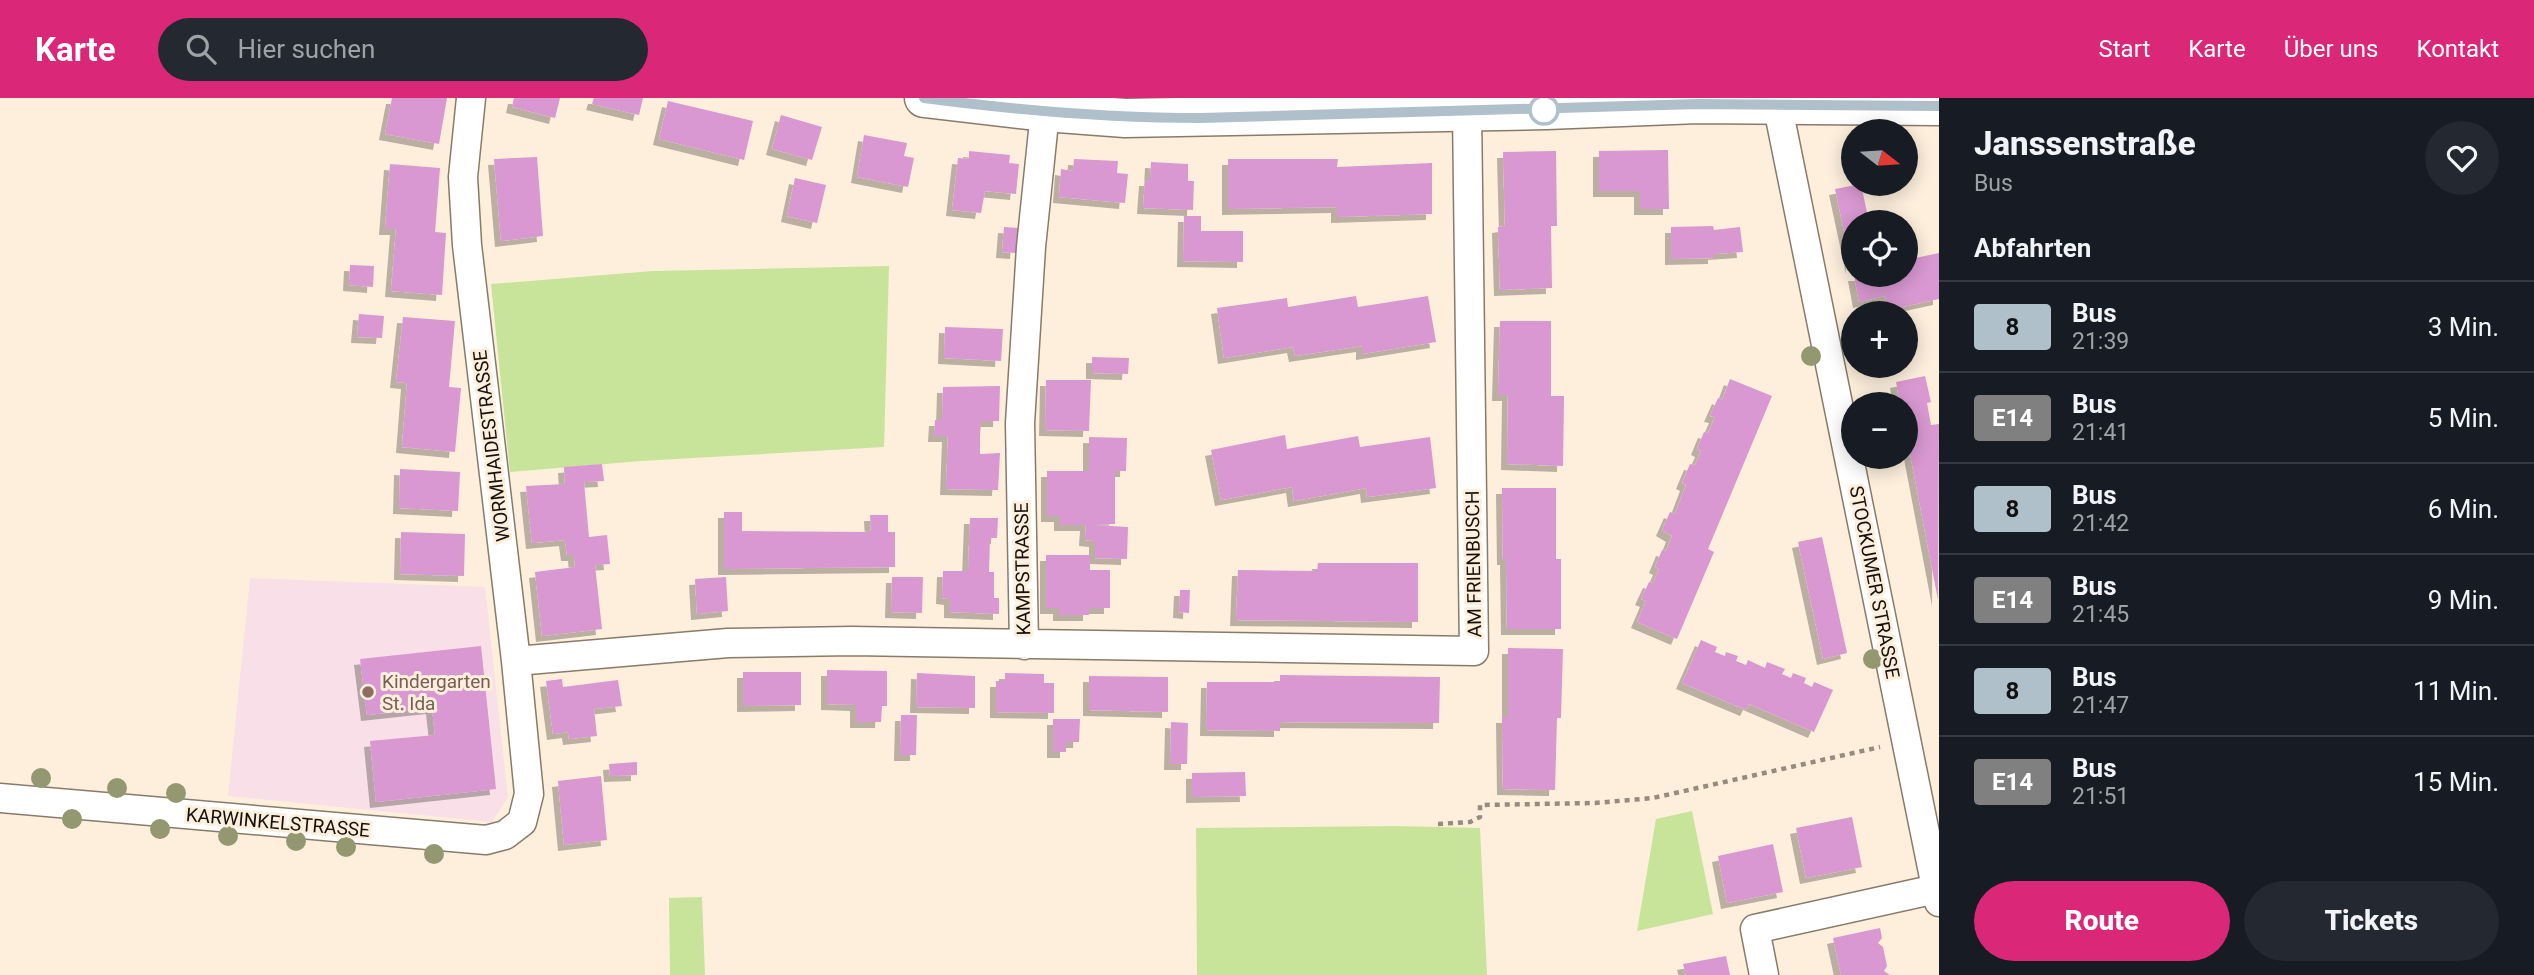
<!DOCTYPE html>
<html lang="de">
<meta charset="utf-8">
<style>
body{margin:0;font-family:Roboto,sans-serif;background:#242831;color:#f1f3f6;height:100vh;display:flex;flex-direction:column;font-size:26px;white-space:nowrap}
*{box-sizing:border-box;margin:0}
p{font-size:23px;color:#9ea1a6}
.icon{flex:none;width:38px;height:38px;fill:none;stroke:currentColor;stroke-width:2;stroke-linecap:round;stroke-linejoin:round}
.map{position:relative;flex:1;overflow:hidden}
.panel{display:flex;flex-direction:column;background:#171b24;width:595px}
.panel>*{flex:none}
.badge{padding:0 14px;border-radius:5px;font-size:24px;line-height:46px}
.needle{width:46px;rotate:107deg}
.controls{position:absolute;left:1841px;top:21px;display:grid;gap:14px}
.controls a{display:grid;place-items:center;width:77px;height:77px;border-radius:50%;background:#171b24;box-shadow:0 4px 18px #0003;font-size:35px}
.map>.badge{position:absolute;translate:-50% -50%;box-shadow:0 0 0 4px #fff}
h2{padding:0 35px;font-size:26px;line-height:63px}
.round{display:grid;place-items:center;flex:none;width:74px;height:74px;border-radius:37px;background:#242831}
.headline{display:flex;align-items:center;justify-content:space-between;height:119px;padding:0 35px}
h1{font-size:33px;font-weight:800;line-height:52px}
.cta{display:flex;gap:14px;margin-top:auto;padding:14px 35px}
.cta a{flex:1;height:80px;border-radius:42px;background:#db2777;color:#fff;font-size:28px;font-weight:800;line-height:80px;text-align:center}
.cta a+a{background:#242831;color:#f1f3f6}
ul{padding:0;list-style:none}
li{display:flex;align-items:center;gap:21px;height:91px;padding:0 35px;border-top:2px solid #363941}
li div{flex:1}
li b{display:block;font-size:26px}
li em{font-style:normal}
li .badge{min-width:77px;font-weight:700;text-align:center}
header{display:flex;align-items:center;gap:42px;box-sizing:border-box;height:98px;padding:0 35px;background:#db2777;color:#fff}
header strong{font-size:33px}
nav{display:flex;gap:38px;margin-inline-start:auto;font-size:24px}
.search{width:490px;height:63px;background:#242831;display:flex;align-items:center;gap:18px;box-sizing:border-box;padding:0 24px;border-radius:38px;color:#9ea1a6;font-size:26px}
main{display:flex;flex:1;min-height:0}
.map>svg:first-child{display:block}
</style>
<header>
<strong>Karte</strong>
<div class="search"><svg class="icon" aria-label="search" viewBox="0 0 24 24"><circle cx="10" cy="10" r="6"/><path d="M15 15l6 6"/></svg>Hier suchen</div>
<nav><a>Start</a><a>Karte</a><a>Über uns</a><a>Kontakt</a></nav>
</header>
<main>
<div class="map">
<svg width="1939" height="877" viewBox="0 0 1939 877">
<defs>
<filter id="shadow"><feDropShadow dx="-6" dy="6" stdDeviation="0" flood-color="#0004"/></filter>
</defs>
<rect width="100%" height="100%" fill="#fdefdc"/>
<path fill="#f9dfe7" d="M250 480 485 489 508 699 492 724 228 698Z"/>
<path fill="#c8e49a" d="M889 168 884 349 641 363 510 374 491 186 653 173Z
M1692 713 1713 816 1637 833 1656 721Z
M1396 728 1480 730 1487 877H1197L1196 730Z
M702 799 705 877H670L669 800Z"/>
<path fill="#d998d1" filter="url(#shadow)" d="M392 0H447L439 46 385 36Z
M514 0H560L555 20 512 9Z
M594 0H643L639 17 592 6Z
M668 3 753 23 744 62 659 41Z
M781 17 822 29 812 62 772 51Z
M864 37 907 45 904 58 914 60 908 89 857 79Z
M1668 52 1669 111H1640V93H1599V53Z
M969 53 1010 57 1009 65 1019 66 1016 96 985 93 981 115 952 112 958 60 969 61Z
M1556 53 1557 128H1551L1552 190 1500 192 1498 129 1505 128 1503 54Z
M537 59 543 138 501 143 494 61Z
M1074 61 1118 63 1117 75 1128 76 1125 105 1059 99 1061 71 1073 73Z
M1228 61H1338L1337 69 1432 65V116L1337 119V109L1228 111Z
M1151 64 1188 66V83H1194L1193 112 1143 110 1145 82H1150Z
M390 66 440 70 435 134 446 135 442 197 391 193 396 131H385Z
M795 80 826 87 817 125 787 118Z
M1861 86 1869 124H1853L1852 170 1835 91Z
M1184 118H1201V133H1243V164L1183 163Z
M1713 128 1714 132 1740 129 1743 154 1714 156V160L1671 161V129Z
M1004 129 1018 130 1016 155 1002 154Z
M1939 155V201L1888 212 1885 198 1859 204 1854 177H1906V162Z
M350 167 374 168 373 189 349 187Z
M1356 198 1358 209 1428 198 1436 244 1362 256V248L1295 258 1293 249 1224 260 1217 210 1287 200 1288 209Z
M359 216 384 218 382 240 357 239Z
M403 219 455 223 449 289 461 290 455 354 402 349 407 285 396 284Z
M1500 223H1551V298H1564L1563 368 1507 366 1508 297H1498Z
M945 229 1003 231 1001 263 944 260Z
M1092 259 1129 260 1128 276 1092 275Z
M1925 278 1931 304 1927 305 1931 327 1939 326 1938 502 1906 334V306H1900L1896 284Z
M1730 281 1772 298 1708 451 1714 454 1677 541 1637 524 1646 503 1641 501 1649 484 1653 485 1659 471 1655 469 1662 452 1666 453 1672 438 1662 432 1670 414 1675 416 1686 387 1682 385 1690 366 1695 367 1701 353 1697 351 1704 334 1708 335 1715 319 1710 318 1718 300 1722 302Z
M1046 282H1091L1089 333 1045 332Z
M1000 288 999 323H981L980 339V356L1000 355 998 392 946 391 948 338H934L935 322H942L943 289Z
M1285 337 1287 351 1358 338 1360 349 1430 339 1436 390 1367 399 1366 390 1294 403 1292 389 1221 402 1211 352Z
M1089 339 1127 340 1126 373H1115V426L1093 427 1128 429 1127 461 1095 460V443L1085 442 1086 427H1060V418H1047V373H1089Z
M602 366 604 383 584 384 589 439 607 437 610 466 595 467 602 531 542 538 535 474 575 469 574 457H567L565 442 532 445 526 388 565 386 564 369Z
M400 371 460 374 458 413 399 410Z
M1502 390H1556V461H1561V531H1507L1506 461H1503Z
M724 414H742V433L871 434 870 417H888V434H895V469L724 471Z
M970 420H998L997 440H990L989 474H994V500H999V516L950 514V501L942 500 943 473H968Z
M401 434 465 436 464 478 400 476Z
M1822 439 1847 555 1823 561 1798 444Z
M1046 457H1090V472H1110V510H1089V517H1059V510H1046Z
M1318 465H1418V524L1236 522 1238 472 1317 473Z
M726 479 728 513 697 516 695 481Z
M892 479H923L922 515 891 514Z
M1180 492H1190L1189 515 1179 514Z
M1701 542 1717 549 1715 554 1725 558 1726 554 1738 558 1736 563 1746 567 1748 562 1765 570 1767 564 1785 571 1782 576 1791 580 1793 575 1806 580 1804 585 1812 589 1814 584 1833 592 1814 634 1749 606 1746 612 1682 585Z
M481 548 496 691 376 704 370 643 435 637 432 610 367 617 360 561Z
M1508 550 1563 551 1561 620H1557L1555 692 1503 691 1502 619H1508Z
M827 572 887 573V608H882L881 624H856V607L827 606Z
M743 574H801V607L743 608Z
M917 575 975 578V610L916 609Z
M1005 575 1044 576V585H1054V615L996 614V583H1005Z
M1280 577 1440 579 1439 625 1280 624V633L1206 632 1207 584H1280Z
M1089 578 1168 579V614L1089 612Z
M562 581 563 589 618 582 622 608 594 611 597 638 569 641 568 634 553 636 546 583Z
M901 617H917L916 657H900Z
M1053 621H1080L1079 644H1066V654H1053Z
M1171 624 1188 625 1187 666H1170Z
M637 664V677L610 678 609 666Z
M1245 674 1246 698 1192 699V675Z
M601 678 607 742 564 747 558 683Z
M1852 719 1862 769 1806 780 1796 730Z
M1773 746 1783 794 1727 805 1718 758Z
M1880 830 1882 840 1878 845 1883 849 1887 868 1884 873 1890 877H1841L1833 840Z
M1726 858 1730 877H1686L1683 866Z"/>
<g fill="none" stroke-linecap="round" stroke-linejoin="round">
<g stroke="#877b6a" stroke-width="31">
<path id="street" d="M1776 0 1939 804
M1024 547 1020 325 1031 149 1045 14
M516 563 728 545 852 543 1474 553 1467 13
M0 700 486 742 505 737 522 724 529 696 516 563 467 147 463 79 471 0
M1764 877 1755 831 1936 791"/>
</g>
<g stroke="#877b6a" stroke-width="41">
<path id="secondary" d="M924 0 1045 14 1125 20 1547 12 1698 6 1939 8"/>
</g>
<path stroke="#958b7e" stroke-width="4.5" stroke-dasharray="5 5" stroke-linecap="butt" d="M1438 726 1470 724 1480 719V707L1595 705 1653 700 1880 649"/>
<use href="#street" stroke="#fff" stroke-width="28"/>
<use href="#secondary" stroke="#fff" stroke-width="38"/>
</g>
<g fill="#949871">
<circle cx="1811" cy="258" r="10"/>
<circle cx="1873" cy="561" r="10"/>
<circle cx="41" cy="680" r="10"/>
<circle cx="117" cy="690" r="10"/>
<circle cx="176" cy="695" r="10"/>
<circle cx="72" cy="721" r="10"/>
<circle cx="160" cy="731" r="10"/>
<circle cx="228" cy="738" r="10"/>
<circle cx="296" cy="743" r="10"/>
<circle cx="346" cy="749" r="10"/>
<circle cx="434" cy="756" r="10"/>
</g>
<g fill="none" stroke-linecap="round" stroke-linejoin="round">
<g stroke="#fff" stroke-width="16">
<path id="line" d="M924 0C1016 12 1108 20 1201 20L1698 6 1939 8"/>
</g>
<use href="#line" stroke="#afc0ca" stroke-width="10"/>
</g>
<circle fill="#fff" stroke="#afc0ca" stroke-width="3.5" cx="1544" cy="12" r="14"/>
<circle fill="#8d6e63" stroke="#fdefdc" stroke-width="2.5" cx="368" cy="594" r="7"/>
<g text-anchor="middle" stroke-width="6" stroke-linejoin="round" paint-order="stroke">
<g font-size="19" fill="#15100a" stroke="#fdefdc">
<text transform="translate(491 348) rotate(-97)" y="7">WORMHAIDESTRASSE</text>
<text transform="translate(1473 466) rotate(-91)" y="7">AM FRIENBUSCH</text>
<text transform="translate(1022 471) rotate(-91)" y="7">KAMPSTRASSE</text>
<text transform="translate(1875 484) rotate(79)" y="7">STOCKUMER STRASSE</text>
<text transform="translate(278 724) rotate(5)" y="7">KARWINKELSTRASSE</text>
</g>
<g font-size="19" fill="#785e54" stroke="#fdefdc" text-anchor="start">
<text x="382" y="590">Kindergarten<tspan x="382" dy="22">St. Ida</tspan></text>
</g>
</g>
</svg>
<div class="controls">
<a><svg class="needle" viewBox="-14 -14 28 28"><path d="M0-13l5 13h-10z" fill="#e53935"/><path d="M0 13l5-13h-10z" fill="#9ea1a6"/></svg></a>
<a><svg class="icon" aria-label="locate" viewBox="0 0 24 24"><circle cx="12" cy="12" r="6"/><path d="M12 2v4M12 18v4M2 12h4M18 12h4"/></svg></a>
<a>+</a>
<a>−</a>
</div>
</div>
<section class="panel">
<div class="headline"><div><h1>Janssenstraße</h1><p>Bus</p></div><a class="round"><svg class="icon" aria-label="heart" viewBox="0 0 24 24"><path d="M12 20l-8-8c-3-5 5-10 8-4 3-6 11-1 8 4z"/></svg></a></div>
<h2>Abfahrten</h2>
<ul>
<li><span class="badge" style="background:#afc0ca;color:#111">8</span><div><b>Bus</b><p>21:39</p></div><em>3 Min.</em></li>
<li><span class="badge" style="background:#808080;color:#fff">E14</span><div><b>Bus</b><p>21:41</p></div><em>5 Min.</em></li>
<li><span class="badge" style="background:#afc0ca;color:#111">8</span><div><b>Bus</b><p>21:42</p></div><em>6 Min.</em></li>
<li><span class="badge" style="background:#808080;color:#fff">E14</span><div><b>Bus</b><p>21:45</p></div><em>9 Min.</em></li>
<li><span class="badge" style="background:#afc0ca;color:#111">8</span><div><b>Bus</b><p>21:47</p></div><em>11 Min.</em></li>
<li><span class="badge" style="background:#808080;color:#fff">E14</span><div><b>Bus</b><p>21:51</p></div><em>15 Min.</em></li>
</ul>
<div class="cta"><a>Route</a><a>Tickets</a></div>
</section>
</main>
